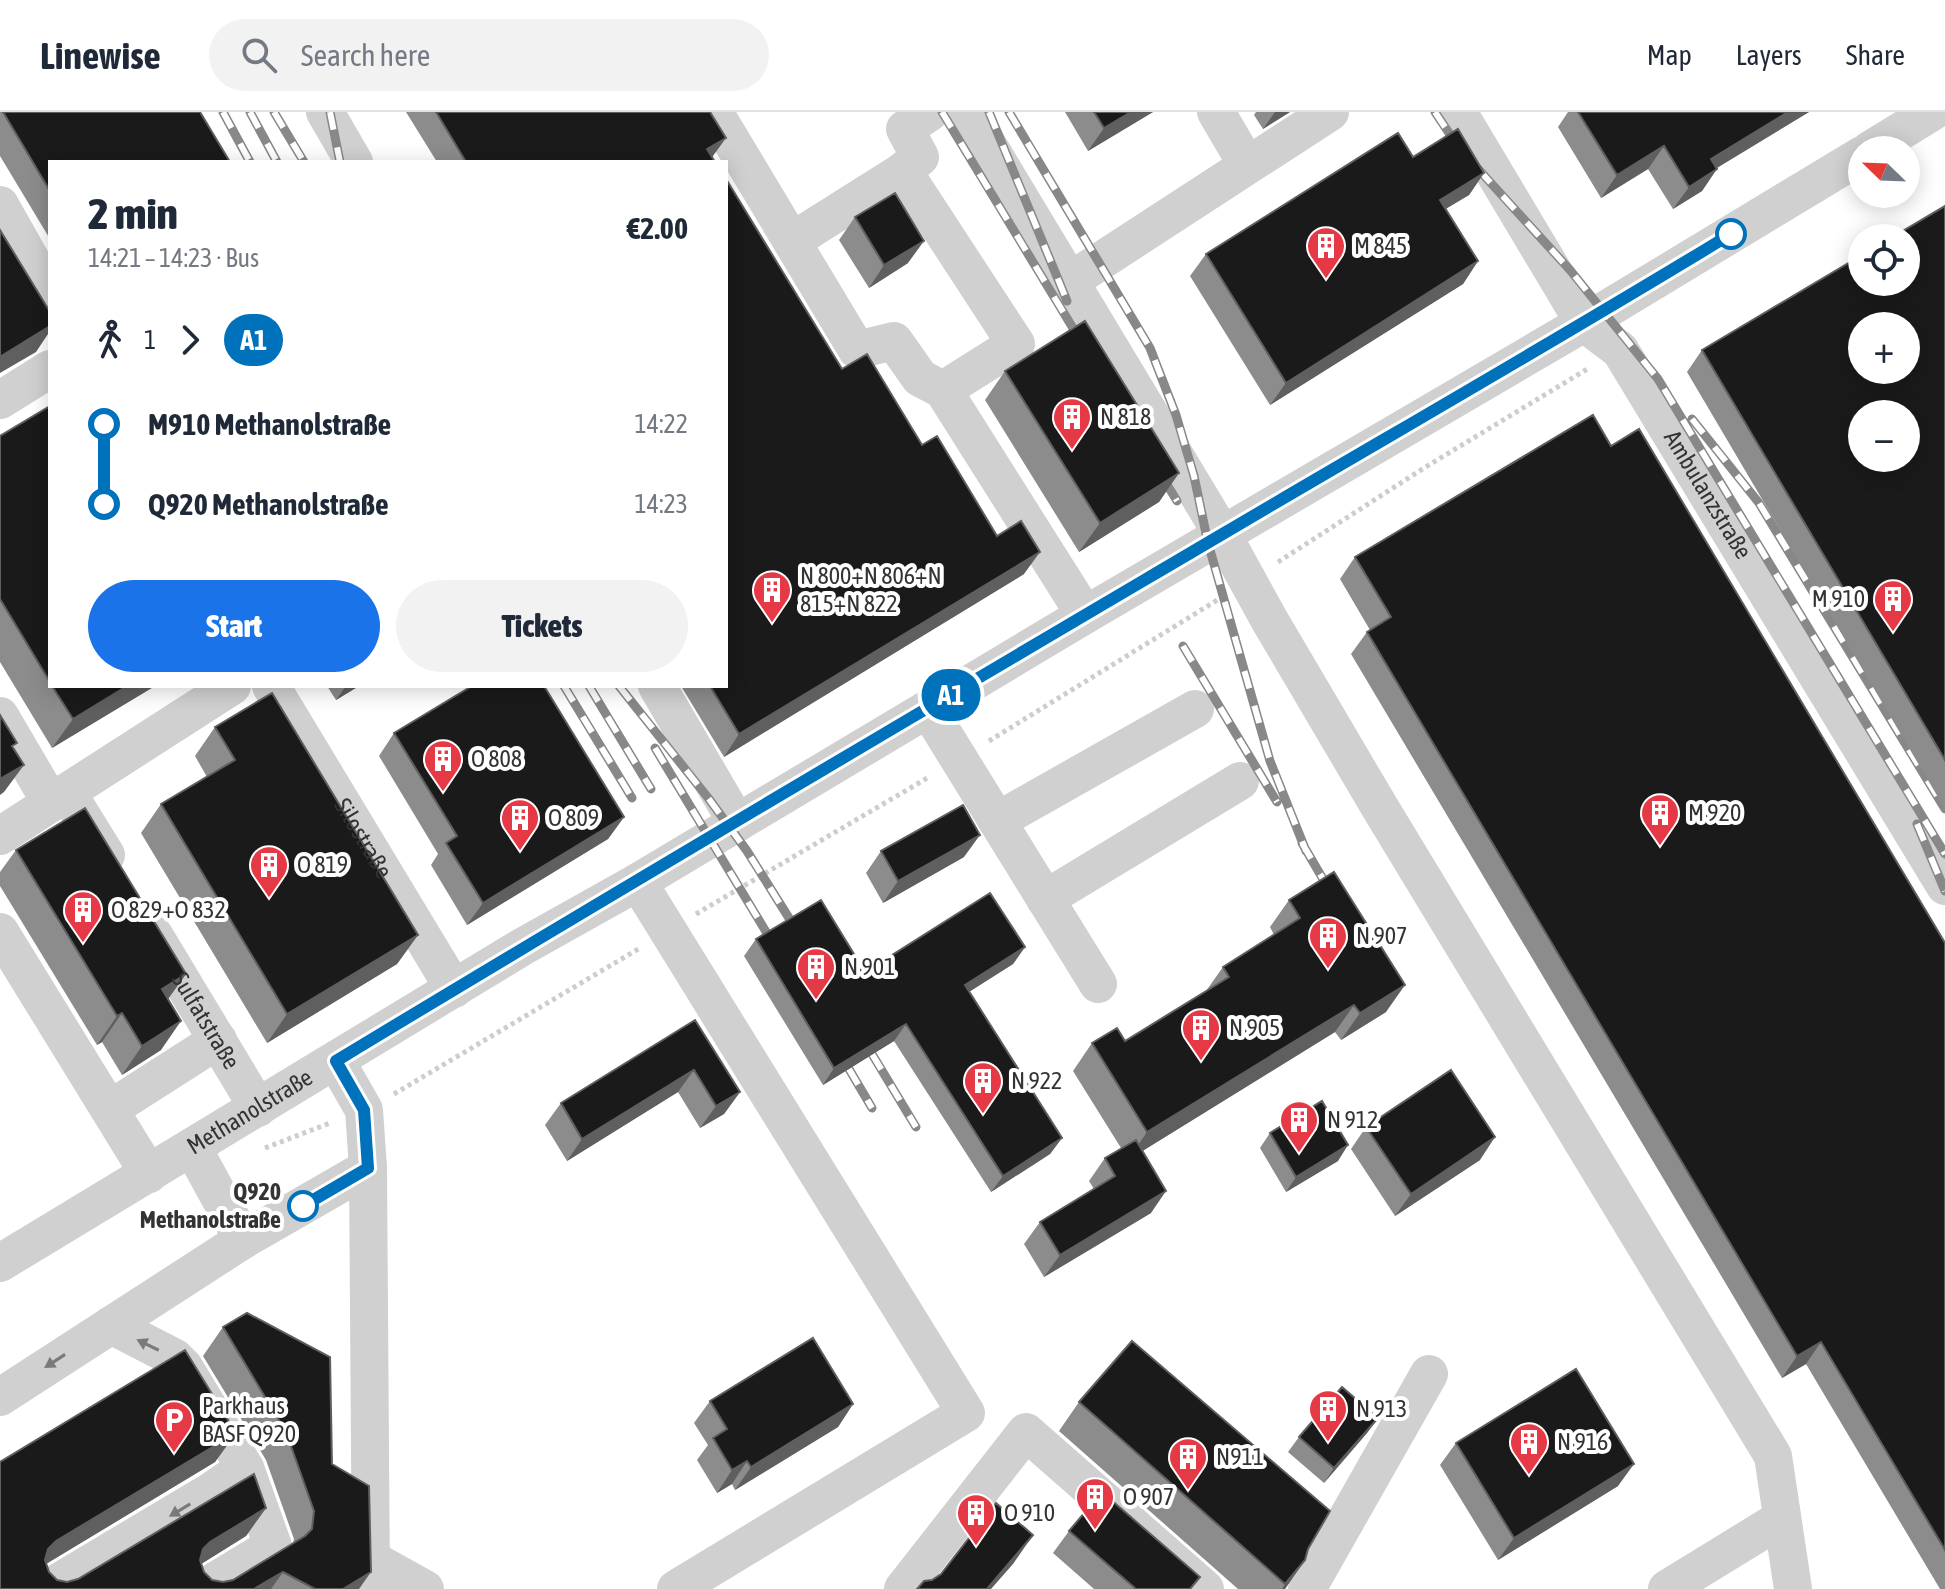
<!DOCTYPE html>
<meta charset="utf-8">
<style>
body{margin:0;font-family:"Asap Condensed",sans-serif;background:#f2f2f3;color:#1f2937;height:100vh;display:flex;flex-direction:column;font-size:30px;white-space:nowrap}
*{box-sizing:border-box;margin:0}
p{font-size:26px;color:#747a83}
.icon{flex:none;width:44px;height:44px;fill:none;stroke:currentColor;stroke-width:2;stroke-linecap:round;stroke-linejoin:round}
.map{position:relative;flex:1;overflow:hidden}
.drawer{position:absolute;left:48px;top:48px;width:680px;height:528px;display:flex;flex-direction:column;background:#fff;border-radius:0px;box-shadow:0 4px 20px #0003}
.drawer>*{flex:none}
.badge{padding:0 16px;border-radius:26px;font-size:28px;line-height:52px}
.needle{width:52px;rotate:293deg}
.tools{position:absolute;left:1848px;top:24px;display:grid;gap:16px}
.tools a{display:grid;place-items:center;width:72px;height:72px;border-radius:50%;background:#fff;box-shadow:0 4px 20px #0003;font-size:40px}
.map>.badge{position:absolute;translate:-50% -50%;box-shadow:0 0 0 4px #fff}
.legs{display:flex;align-items:center;gap:12px;height:88px;padding:0 40px;font-size:26px}
.legs p{margin-inline-start:auto}
.headline{display:flex;align-items:center;justify-content:space-between;height:136px;padding:0 40px}
h1{font-size:44px;font-weight:800;line-height:60px}
.action{display:flex;gap:16px;margin-top:auto;padding:16px 40px}
.action a{flex:1;height:92px;border-radius:48px;background:#1a73e8;color:#fff;font-size:32px;font-weight:800;line-height:92px;text-align:center}
.action a+a{background:#f2f2f3;color:#1f2937}
ul{padding:0 40px;list-style:none}
li{display:flex;align-items:center;gap:28px;height:80px;font-size:30px}
li i{display:grid;place-items:center;width:12px;height:100%;margin:0 10px;background:currentColor}
li i::after{content:'';width:20px;height:20px;margin:-10px;border:6px solid;border-radius:50%;background:#fff}
li p{margin-inline-start:auto}
li:first-child i{background:linear-gradient(#0000 50%,currentColor 0)}
li:last-child i{background:linear-gradient(currentColor 50%,#0000 0)}
header{display:flex;align-items:center;gap:48px;box-sizing:border-box;height:112px;padding:0 40px;background:#fff;border-bottom:2px solid #e0e1e3}
header strong{font-size:38px}
nav{display:flex;gap:44px;margin-inline-start:auto;font-size:28px}
.search{width:560px;height:72px;background:#f2f2f3;display:flex;align-items:center;gap:20px;box-sizing:border-box;padding:0 28px;border-radius:44px;color:#747a83;font-size:30px}
.map>svg:first-child{display:block}
</style>
<header>
<strong>Linewise</strong>
<div class="search"><svg class="icon" aria-label="search" viewBox="0 0 24 24"><circle cx="10" cy="10" r="6"/><path d="M15 15l6 6"/></svg>Search here</div>
<nav><a>Map</a><a>Layers</a><a>Share</a></nav>
</header>
<div class="map">
<svg width="1945" height="1477" viewBox="0 0 1945 1477">
<rect width="100%" height="100%" fill="#fff"/>
<g fill="none" stroke-linecap="round" stroke-linejoin="round">
<path stroke="#cdcdcd" stroke-width="5" stroke-dasharray="4 4" stroke-linecap="butt" d="M1278 450 1424 356 1589 256
M989 629 1219 487
M696 802 929 665
M394 982 640 836
M265 1036 330 1011"/>
<g stroke="#d0d0d0" stroke-width="38">
<path d="M325 0 354 50"/>
<path d="M714 0 857 238 894 229 920 266 943 278 1085 503"/>
<path d="M930 0 905 17 920 45 903 59 1016 232 943 278"/>
<path d="M968 0 1222 422 1270 509 1379 694 1773 1344 1793 1477"/>
<path d="M1216 0 1247 53"/>
<path id="s1" d="M1458 0 1584 211 1620 238 1945 774"/>
<path d="M1870 38 1932 0"/>
<path d="M0 93 50 182"/>
<path d="M792 129 903 59"/>
<path d="M1070 169 1330 0"/>
<path d="M0 288 50 257"/>
<path id="s2" d="M271 574 454 877"/>
<path d="M657 574 737 711"/>
<path d="M928 597 1098 872"/>
<path d="M0 604 51 691 67 680 106 743"/>
<path d="M67 680 232 574"/>
<path d="M997 709 1195 597"/>
<path d="M0 724 51 691"/>
<path d="M638 770 966 1301 676 1477"/>
<path d="M1045 787 1240 669"/>
<path d="M0 820 149 1062"/>
<path id="s3" d="M154 823 258 996"/>
<path d="M110 997 218 928"/>
<path d="M192 1035 243 1128 368 1056 364 998 336 949"/>
<path d="M368 1056 371 1477"/>
<path id="s4" d="M0 1151 522 835 638 770 1085 503 1584 211 1862 43"/>
<path d="M111 1213 175 1246 184 1255 245 1356 273 1434 202 1477"/>
<path d="M0 1285 243 1128"/>
<path d="M371 1447 425 1477"/>
<path d="M47 1477 213 1378 245 1356"/>
<path d="M903 1477 1026 1320 1205 1477"/>
<path d="M1307 1477 1429 1262"/>
<path d="M1667 1477 1781 1407"/>
</g>
<g stroke="#888" stroke-width="9">
<path id="rail" d="M223 0 250 50
M250 0 277 50
M274 0 304 50
M330 0 340 50
M942 0 1085 236
M989 0 1067 189
M1009 0 1150 236 1176 303 1194 364 1208 431 1270 649 1306 739
M1435 0 1459 36 1570 158 1658 267 1945 742
M1692 307 1759 391 1945 697
M1157 356 1177 389
M1183 534 1277 690
M564 574 632 686
M589 574 651 677
M619 574 709 687 747 739 794 814
M655 636 771 828
M1917 712 1945 779
M1302 731 1334 786
M872 942 916 1015
M849 957 872 996"/>
</g>
<use href="#rail" stroke="#fff" stroke-width="6" stroke-dasharray="18" stroke-linecap="butt"/>
</g>
<path fill="#8c8c8c" d="M0 0H200L50 50V127L0 44Z
M406 0H710L712 45 715 50H437Z
M1065 0H1153L1088 39Z
M1256 0H1290L1263 17 1254 3Z
M1568 0H1809L1717 56 1702 79 1673 97 1648 57 1601 86 1558 15Z
M1413 45 1484 61 1469 83 1445 97 1478 149 1463 172 1270 293 1190 164 1206 142Z
M1945 94V697L1687 260 1702 238Z
M855 105 908 151 869 176 839 128Z
M842 257 922 333 997 424 1024 462 724 645 681 574H726Z
M1005 259 1179 361 1159 390 1079 440 985 288Z
M50 294V574H155L52 636 0 550V324Z
M1611 334 1945 831V1477H1940L1806 1252 1782 1266 1351 542 1367 520 1370 518 1340 467 1355 445Z
M327 574H359L336 588Z
M215 615 418 823 397 852 267 931 141 721 161 692 207 665 195 644Z
M394 621 624 705 608 727 467 813 431 753 438 742 379 644Z
M16 738 186 862 168 887 161 938 122 963 102 930 97 933 0 774V760Z
M881 739 964 745 883 791 866 761Z
M1289 788 1386 900 1341 928 1335 920 1142 1039 1151 1101 1044 1165 1024 1132 1040 1110 1094 1077 1089 1069 1105 1046 1121 1036 1073 959 1092 931 1125 929 1206 879 1223 855 1274 823 1270 815Z
M756 827 865 860 1025 835 1013 852 969 880 1062 1026 1050 1042 991 1080 894 929 823 973 744 844Z
M695 908 740 980 724 1002 700 1016 678 980 567 1049 545 1013 561 991Z
M1366 1015 1480 1048 1395 1104 1351 1037Z
M1270 1021 1338 1049 1286 1080 1260 1036Z
M223 1215 332 1352 359 1477H0L236 1321 215 1350 46 1452 49 1460 57 1468 67 1470 78 1467 266 1396 246 1424 201 1452 204 1460 212 1468 223 1470 233 1468 293 1431 294 1427 266 1348 203 1244Z
M710 1289 853 1292 838 1315 735 1378 732 1372 717 1381 697 1348 708 1333 694 1311Z
M1079 1290 1308 1437 1305 1448 1285 1477H1238L1059 1319Z
M1378 1306 1367 1321 1324 1371 1288 1340 1299 1325Z
M1456 1331 1618 1374 1498 1448 1440 1353Z
M1069 1419 1191 1477H1094L1053 1441Z"/>
<path fill="#5f5f5f" d="M1131 0H1153L1088 39 1104 16Z
M1275 0H1290L1263 17Z
M1788 0H1809L1695 69 1711 47Z
M726 26 710 48 707 37Z
M1664 34 1648 57 1601 86 1617 63Z
M1717 57 1702 79 1673 97 1689 75Z
M1484 61 1469 83 1424 110 1440 88Z
M924 129 908 151 869 176 884 153Z
M1478 149 1463 172 1270 293 1286 271Z
M50 214V219L36 240 0 261V245Z
M1179 361 1159 390 1079 440 1100 411Z
M1040 440 1024 462 724 645 739 622Z
M127 574H155L52 636 73 607Z
M346 574H359L336 588Z
M24 653 4 680 0 683V667Z
M624 705 608 727 467 813 483 791Z
M980 723 964 745 883 791 898 769Z
M418 823 397 852 267 931 287 902Z
M1025 835 1013 852 953 890 965 873Z
M186 862 165 891 162 877Z
M1405 873 1386 900 1341 928 1360 901Z
M1354 893 1335 920 1128 1048 1147 1020Z
M122 901 102 930 97 933 117 904Z
M181 909 161 938 122 963 142 934Z
M906 912 894 929 823 973 834 956Z
M694 958 678 980 567 1049 582 1027Z
M740 980 724 1002 700 1016 716 994Z
M1495 1025 1480 1048 1395 1104 1411 1082Z
M1062 1026 1050 1042 991 1080 1003 1064Z
M1348 1033 1338 1049 1286 1080 1296 1065Z
M1166 1079 1151 1101 1044 1165 1060 1143Z
M1821 1230 1806 1252 1782 1266 1797 1244Z
M853 1292 838 1315 735 1378 751 1355Z
M1378 1306 1367 1321 1324 1371 1334 1356Z
M236 1321 215 1350 36 1458 48 1437 56 1429Z
M747 1349 732 1372 717 1381 732 1358Z
M1634 1352 1618 1374 1498 1448 1514 1426Z
M266 1396 246 1424 190 1459 203 1437 210 1430Z
M1033 1423 1013 1452 991 1477H987Z
M1305 1448 1285 1477H1282L1285 1472Z
M283 1460 271 1477H254Z
M371 1460 359 1477H343Z"/>
<path fill="#1a1a1a" stroke="#5f5f5f" stroke-width="2" fill-rule="evenodd" d="M3 0H200L230 50H50V79Z
M436 0H710L726 26 707 37 715 50H466Z
M1094 0H1131L1104 16Z
M1578 0H1788L1711 47 1717 57 1689 75 1664 34 1617 63Z
M1458 17 1484 61 1440 88 1478 149 1286 271 1206 142 1398 21 1413 45Z
M726 67 842 257 867 242 922 333 937 324 997 424 1021 409 1040 440 739 622 710 574H726Z
M895 81 924 129 884 153 855 105Z
M1945 94V648L1702 238 1862 143V170H1906V126H1891ZM1862 214H1906V258H1862ZM1862 302H1906V346H1862Z
M0 118 50 200V214L0 245Z
M1085 209 1179 361 1100 411 1005 259Z
M50 294V570L0 487V324Z
M1593 303 1611 334 1639 317 1945 831V1438L1821 1230 1797 1244 1367 520 1391 505 1355 445Z
M52 574H127L73 607Z
M472 574H544L624 705 483 791 446 731 457 724 394 621Z
M272 581 418 823 287 902 161 692 235 648 215 615Z
M0 603 17 631 12 634 24 653 0 667Z
M963 693 980 723 898 769 881 739Z
M85 696 186 862 162 877 181 909 142 934 122 901 117 904 16 738Z
M1334 760 1405 873 1360 901 1354 893 1147 1020 1092 931 1117 916 1125 929 1229 865 1223 855 1300 806 1289 788Z
M990 781 1025 835 965 873 1062 1026 1003 1064 906 912 834 956 756 827 821 788 865 860Z
M695 908 740 980 716 994 694 958 582 1027 561 991Z
M1451 958 1495 1025 1411 1082 1366 1015Z
M1322 989 1348 1033 1296 1065 1270 1021Z
M1136 1028 1166 1079 1060 1143 1040 1110 1115 1064 1105 1046Z
M247 1201 330 1245 332 1352 369 1374 371 1460 343 1477H315L283 1460 254 1477H0V1350L185 1238 236 1321 56 1429 48 1437 45 1448 49 1460 57 1468 67 1470 78 1467 254 1362 266 1396 210 1430 203 1437 200 1448 204 1460 212 1468 223 1470 233 1468 305 1424 312 1417 314 1399 286 1320 223 1215Z
M813 1226 853 1292 751 1355 747 1349 732 1358 713 1326 727 1317 710 1289Z
M1132 1229 1330 1399 1308 1437 1305 1448 1285 1472 1079 1290Z
M1576 1257 1634 1352 1514 1426 1456 1331Z
M1342 1275 1378 1306 1334 1356 1299 1325Z
M1102 1380 1200 1465 1190 1477H1136L1069 1419Z
M996 1391 1033 1423 987 1477H917L924 1469 932 1468 941 1462Z"/>
<defs><path id="oneway-solid" d="M-6-.8H1V-3.2L6.5 0L1 3.2V.8H-6Z" transform="scale(2)"/></defs>
<g fill="#7a7a7a">
<use href="#oneway-solid" transform="translate(148 1233) rotate(-154)"/>
<use href="#oneway-solid" transform="translate(55 1249) rotate(147)"/>
<use href="#oneway-solid" transform="translate(180 1398) rotate(149)"/>
</g>
<g fill="none" stroke-linecap="round" stroke-linejoin="round">
<g stroke="#fff" stroke-width="18">
<path id="line-1" d="M303 1094 368 1056 364 998 336 949C631 770 929 595 1226 420 1394 321 1564 224 1731 122"/>
</g>
<use href="#line-1" stroke="#0072bc" stroke-width="12"/>
</g>
<defs>
<g id="building-pin" transform="scale(2)"><path d="M0 17L-7.5 6A9.5 9.5 0 1 1 7.5 6Z" fill="#e63946" stroke="#fff"/><path d="M-4-6H4V6H1V3H-1V6H-4ZM-2.5-4.3h1.7v1.8h-1.7ZM.8-4.3h1.7v1.8H.8ZM-2.5-1h1.7V.8h-1.7ZM.8-1h1.7V.8H.8Z" fill="#fff"/></g>
<g id="parking-pin" transform="scale(2)"><path d="M0 17L-7.5 6A9.5 9.5 0 1 1 7.5 6Z" fill="#e63946" stroke="#fff"/><path d="M-3.5-5.5H1a3.5 3.5 0 0 1 0 7H-1V5.5H-3.5ZM-1-3.4V-.6H.8a1.4 1.4 0 0 0 0-2.8Z" fill="#fff"/></g>
</defs>
<g fill-rule="evenodd">
<use href="#building-pin" x="1326" y="134"/>
<use href="#building-pin" x="1072" y="305"/>
<use href="#building-pin" x="772" y="478"/>
<use href="#building-pin" x="1893" y="487"/>
<use href="#building-pin" x="443" y="647"/>
<use href="#building-pin" x="1660" y="701"/>
<use href="#building-pin" x="520" y="706"/>
<use href="#building-pin" x="269" y="753"/>
<use href="#building-pin" x="83" y="798"/>
<use href="#building-pin" x="1328" y="824"/>
<use href="#building-pin" x="816" y="855"/>
<use href="#building-pin" x="1201" y="916"/>
<use href="#building-pin" x="983" y="969"/>
<use href="#building-pin" x="1299" y="1008"/>
<use href="#building-pin" x="1328" y="1297"/>
<use href="#parking-pin" x="174" y="1308"/>
<use href="#building-pin" x="1529" y="1330"/>
<use href="#building-pin" x="1188" y="1345"/>
<use href="#building-pin" x="1095" y="1385"/>
<use href="#building-pin" x="976" y="1401"/>
</g>
<g fill="#fff" stroke="#0072bc" stroke-width="4">
<circle cx="1731" cy="122" r="14"/>
<circle cx="303" cy="1094" r="14"/>
</g>
<g text-anchor="middle" stroke-width="8" stroke-linejoin="round" paint-order="stroke">
<g font-size="24" fill="#333" stroke="#fff" text-anchor="start">
<text x="1354" y="142">M 845</text>
<text x="1100" y="313">N 818</text>
<text x="800" y="472">N 800+N 806+N<tspan x="800" dy="28">815+N 822</tspan></text>
<text x="1865" y="495" text-anchor="end">M 910</text>
<text x="471" y="655">O 808</text>
<text x="1688" y="709">M 920</text>
<text x="548" y="714">O 809</text>
<text x="297" y="761">O 819</text>
<text x="111" y="806">O 829+O 832</text>
<text x="1356" y="832">N 907</text>
<text x="844" y="863">N 901</text>
<text x="1229" y="924">N 905</text>
<text x="1011" y="977">N 922</text>
<text x="1327" y="1016">N 912</text>
<text x="202" y="1302">Parkhaus<tspan x="202" dy="28">BASF Q920</tspan></text>
<text x="1356" y="1305">N 913</text>
<text x="1557" y="1338">N 916</text>
<text x="1216" y="1353">N911</text>
<text x="1123" y="1393">O 907</text>
<text x="1004" y="1409">O 910</text>
</g>
<g font-size="24" fill="#333" stroke="#fff">
<text dy="8" stroke="none"><textPath href="#s1" startOffset="460">Ambulanzstraße</textPath></text>
<text dy="8" stroke="none"><textPath href="#s2" startOffset="178">Silostraße</textPath></text>
<text dy="8" stroke="none"><textPath href="#s3" startOffset="100">Sulfatstraße</textPath></text>
<text dy="8" stroke="none"><textPath href="#s4" startOffset="292">Methanolstraße</textPath></text>
</g>
<g font-size="24" font-weight="bold" fill="#333" stroke="#fff" text-anchor="end">
<text x="281" y="1088">Q920<tspan x="281" dy="28">Methanolstraße</tspan></text>
</g>
</g>
</svg>
<div class="tools">
<a><svg class="needle" viewBox="-14 -14 28 28"><path d="M0-13l5 13h-10z" fill="#e53935"/><path d="M0 13l5-13h-10z" fill="#747a83"/></svg></a>
<a><svg class="icon" aria-label="locate" viewBox="0 0 24 24"><circle cx="12" cy="12" r="6"/><path d="M12 2v4M12 18v4M2 12h4M18 12h4"/></svg></a>
<a>+</a>
<a>−</a>
</div>
<b class="badge" style="left:951px;top:583px;background:#0072bc;color:#fff">A1</b>
<section class="drawer">
<div class="headline"><div><h1>2 min</h1><p>14:21 – 14:23 · Bus</p></div><b>€2.00</b></div>
<div class="legs"><svg class="icon" aria-label="walk" viewBox="0 0 24 24"><circle cx="13" cy="4" r="2"/><path d="M13 8l-2 6 4 7M11 14l-3 7M7 12l3-4h3l4 4"/></svg>1<svg class="icon" aria-label="forward" viewBox="0 0 24 24"><path d="M9 5l7 7-7 7"/></svg><b class="badge" style="background:#0072bc;color:#fff">A1</b></div>
<ul>
<li><i style="color:#0072bc"></i><b>M910 Methanolstraße</b><p>14:22</p></li>
<li><i style="color:#0072bc"></i><b>Q920 Methanolstraße</b><p>14:23</p></li>
</ul>
<div class="action"><a>Start</a><a>Tickets</a></div>
</section>
</div>
